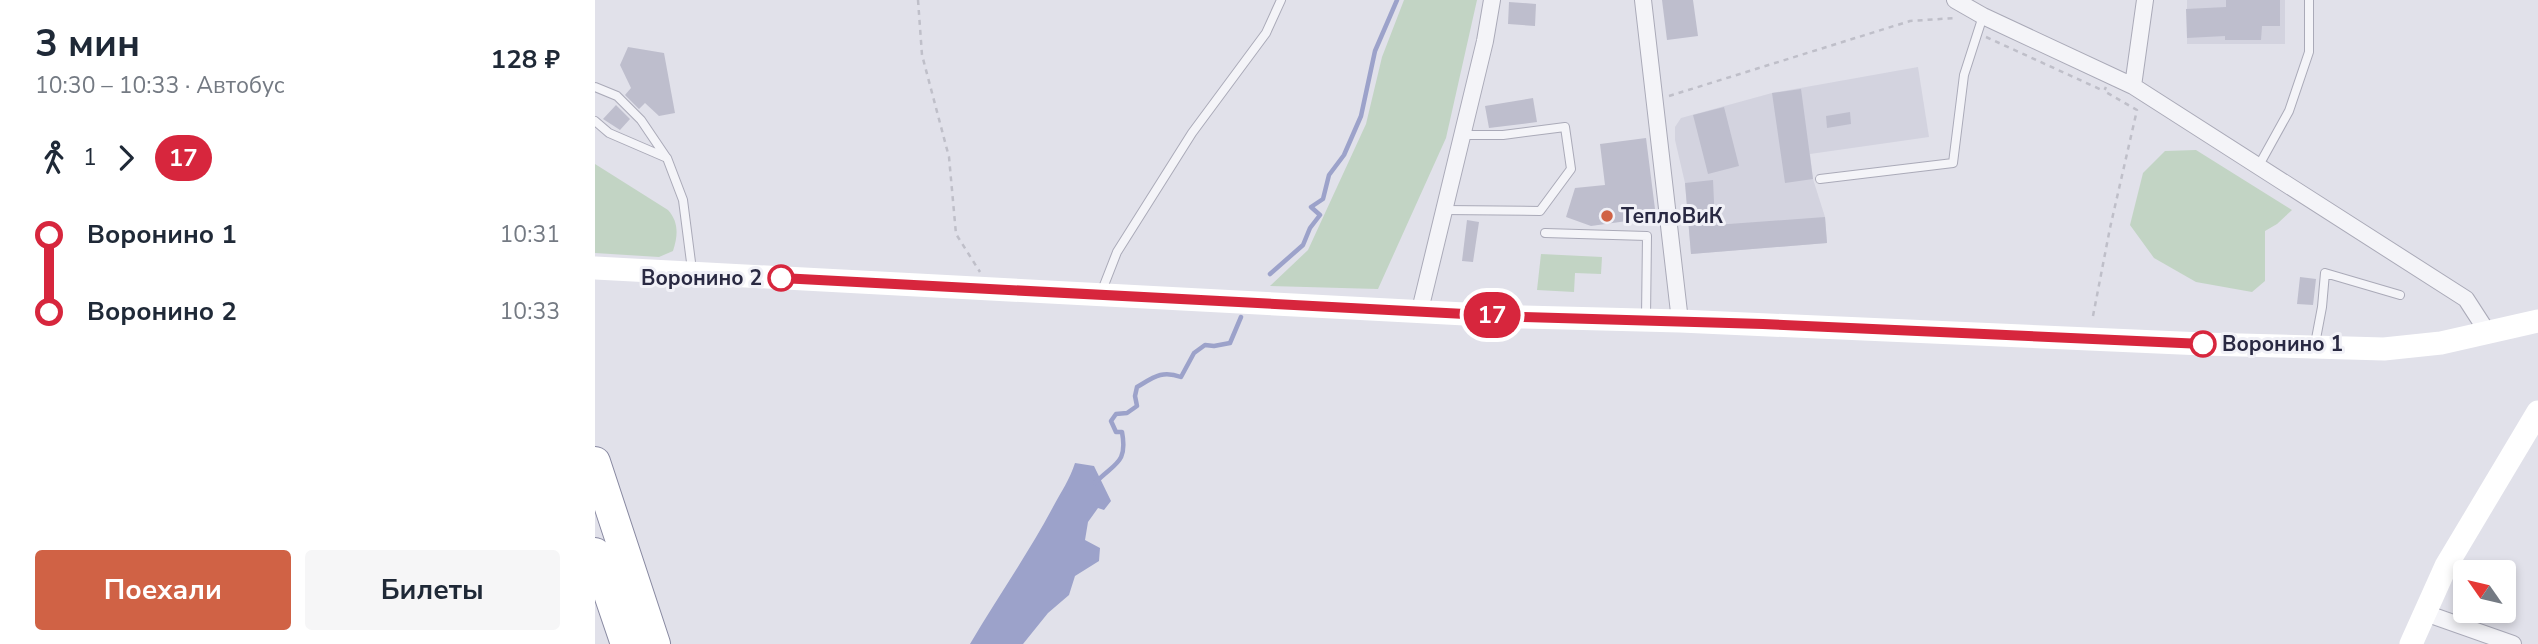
<!DOCTYPE html>
<html lang="ru">
<meta charset="utf-8">
<style>
body{margin:0;font-family:"Nunito Sans",sans-serif;background:#f6f6f7;color:#1f2937;height:100vh;display:flex;flex-direction:column;font-size:26px;white-space:nowrap}
*{box-sizing:border-box;margin:0}
p{font-size:23px;color:#747a83}
.icon{flex:none;width:38px;height:38px;fill:none;stroke:currentColor;stroke-width:2;stroke-linecap:round;stroke-linejoin:round}
.map{position:relative;flex:1;overflow:hidden}
.drawer{display:flex;flex-direction:column;background:#fff;width:595px}
.drawer>*{flex:none}
.badge{padding:0 14px;border-radius:23px;font-size:24px;line-height:46px}
.needle{width:46px;rotate:304deg}
.tools{position:absolute;left:1858px;top:560px;display:grid;gap:14px}
.tools a{display:grid;place-items:center;width:63px;height:63px;border-radius:7px;background:#fff;box-shadow:0 4px 10px #0003;font-size:35px}
.map>.badge{position:absolute;translate:-50% -50%;box-shadow:0 0 0 4px #fff}
.legs{display:flex;align-items:center;gap:10px;height:77px;padding:0 35px;font-size:23px}
.legs p{margin-inline-start:auto}
.headline{display:flex;align-items:center;justify-content:space-between;height:119px;padding:0 35px}
h1{font-size:38px;font-weight:700;line-height:52px}
.action{display:flex;gap:14px;margin-top:auto;padding:14px 35px}
.action a{flex:1;height:80px;border-radius:7px;background:#d06245;color:#fff;font-size:28px;font-weight:700;line-height:80px;text-align:center}
.action a+a{background:#f6f6f7;color:#1f2937}
ul{padding:0 35px;list-style:none}
li{display:flex;align-items:center;gap:24px;height:77px;font-size:26px}
li i{display:grid;place-items:center;width:10px;height:100%;margin:0 9px;background:currentColor}
li i::after{content:'';width:18px;height:18px;margin:-9px;border:5px solid;border-radius:50%;background:#fff}
li p{margin-inline-start:auto}
li:first-child i{background:linear-gradient(#0000 50%,currentColor 0)}
li:last-child i{background:linear-gradient(currentColor 50%,#0000 0)}
main{display:flex;flex:1;min-height:0}
.map>svg:first-child{display:block}
</style>
<main>
<section class="drawer">
<div class="headline"><div><h1>3 мин</h1><p>10:30 – 10:33 · Автобус</p></div><b>128 ₽</b></div>
<div class="legs"><svg class="icon" aria-label="walk" viewBox="0 0 24 24"><circle cx="13" cy="4" r="2"/><path d="M13 8l-2 6 4 7M11 14l-3 7M7 12l3-4h3l4 4"/></svg>1<svg class="icon" aria-label="forward" viewBox="0 0 24 24"><path d="M9 5l7 7-7 7"/></svg><b class="badge" style="background:#d7263d;color:#fff">17</b></div>
<ul>
<li><i style="color:#d7263d"></i><b>Воронино 1</b><p>10:31</p></li>
<li><i style="color:#d7263d"></i><b>Воронино 2</b><p>10:33</p></li>
</ul>
<div class="action"><a>Поехали</a><a>Билеты</a></div>
</section>
<div class="map">
<svg width="1943" height="644" viewBox="0 0 1943 644">
<rect width="100%" height="100%" fill="#e1e1ea"/>
<path fill="#d3d3df" d="M1592 0H1690V44H1592Z
M1323 67 1334 137 1215 154 1218 179 1230 217 1232 243 1096 254 1090 183 1080 140V127L1086 118 1177 93Z"/>
<path fill="#c2d4c4" d="M809 0H882L851 138 783 289 675 286 713 250 771 124 787 57Z
M1601 150 1697 210 1682 224 1670 231V281L1657 292 1601 282 1559 258 1535 225 1548 173 1570 151Z
M0 164 73 210C84 222 83 236 78 251L64 257 0 253Z
M946 254 1007 257 1006 274 980 273 979 292 942 290Z"/>
<path fill="#9ca2ca" d="M480 463 499 466 516 501 509 510 503 508 493 522 490 540 505 548 504 561 480 576 474 595 453 613 428 644H375C402 598 433 554 458 507 466 492 475 479 480 463Z"/>
<g fill="none" stroke-linecap="round" stroke-linejoin="round">
<path stroke="#9ca2ca" stroke-width="4.5" d="M675 274 708 245 715 228 725 215 716 207 728 199 734 175 749 155 766 116 780 51 802 0
M500 483C519 463 533 464 527 432H521L516 421 521 414 532 413 542 406 540 396 542 387C559 377 567 370 586 377L599 353 610 345 619 346 635 343 646 317"/>
</g>
<path fill="#bebecd" d="M1067 0H1098L1103 36 1072 40Z
M1631 0H1685V26H1667L1666 40H1630V36L1592 38 1591 9 1631 7Z
M914 2 941 4 940 26 913 24Z
M33 47 69 53 80 113 64 116 50 103 44 109 30 95 36 88 25 65Z
M1206 89 1218 179 1190 183 1177 93Z
M938 98 942 122 894 128 890 106Z
M21 105 35 119 25 130 8 119Z
M1129 107 1144 166 1113 174 1098 115Z
M1255 112 1256 124 1232 128 1231 116Z
M1051 138 1061 217 996 226 971 217 980 188 1010 185 1005 144Z
M1118 180 1120 225 1230 217 1232 243 1096 254 1090 183Z
M872 220 884 222 878 262 867 261Z
M1705 277 1721 279 1718 305 1702 304Z"/>
<g fill="none" stroke-linecap="round" stroke-linejoin="round">
<g stroke="#aaaab8" stroke-width="10">
<path id="lane" d="M0 87 22 96 46 120 71 157
M0 121 14 133 72 158 88 200 97 270
M1663 167 1694 111 1714 52V0
M1225 179 1358 163 1369 75 1388 16
M849 210 945 211 976 169 970 127 908 135H867
M950 233 1052 236 1051 317
M506 293 522 252 597 133 671 33 686 0
M1720 344 1727 307 1730 273 1805 295"/>
</g>
<g stroke="#aaaab8" stroke-width="18">
<path id="street" d="M1048 0 1085 321
M1360 0 1388 16 1538 86 1871 299 1893 333
M1538 86 1550 0
M825 310 890 41 897 0
M1830 613 1918 644"/>
</g>
<g stroke="#8889a1" stroke-width="32">
<path id="highway" d="M0 462 60 644
M0 553 31 644"/>
</g>
<path stroke="#bfbfc9" stroke-width="2.5" stroke-dasharray="5 5" stroke-linecap="butt" d="M323 0 327 55 354 157 361 234 385 272
M1391 37 1509 91
M1074 96 1315 21 1360 18
M1498 316 1515 228 1542 110 1509 91 1511 87"/>
<use href="#lane" stroke="#f4f4f8" stroke-width="8"/>
<use href="#street" stroke="#f4f4f8" stroke-width="16"/>
<path stroke="#fff" stroke-width="23" d="M0 268 927 317 1085 321 1608 344 1789 349 1846 343 1943 321
M1816 644 1851 566 1943 412"/>
<use href="#highway" stroke="#fff" stroke-width="30"/>
</g>
<g fill="none" stroke-linecap="round" stroke-linejoin="round">
<g stroke="#fff" stroke-width="16">
<path id="line-1" d="M186 278 927 317 1168 324 1608 344"/>
</g>
<use href="#line-1" stroke="#d7263d" stroke-width="10"/>
</g>
<circle fill="#d06245" stroke="#f1f1f7" stroke-width="2.5" cx="1012" cy="216" r="7"/>
<g fill="#fff" stroke="#d7263d" stroke-width="3.5">
<circle cx="186" cy="278" r="12"/>
<circle cx="1608" cy="344" r="12"/>
</g>
<g text-anchor="middle" stroke-width="6" stroke-linejoin="round" paint-order="stroke">
<g font-size="21" font-weight="bold" fill="#292942" stroke="#f1f1f7" text-anchor="start">
<text x="1026" y="223">ТеплоВиК</text>
</g>
<g font-size="21" font-weight="bold" fill="#292942" stroke="#f1f1f7" text-anchor="end">
<text x="167" y="285">Воронино 2</text>
<text x="1627" y="351" text-anchor="start">Воронино 1</text>
</g>
</g>
</svg>
<div class="tools">
<a><svg class="needle" viewBox="-14 -14 28 28"><path d="M0-13l5 13h-10z" fill="#e53935"/><path d="M0 13l5-13h-10z" fill="#747a83"/></svg></a>
</div>
<b class="badge" style="left:897px;top:315px;background:#d7263d;color:#fff">17</b>
</div>
</main>
